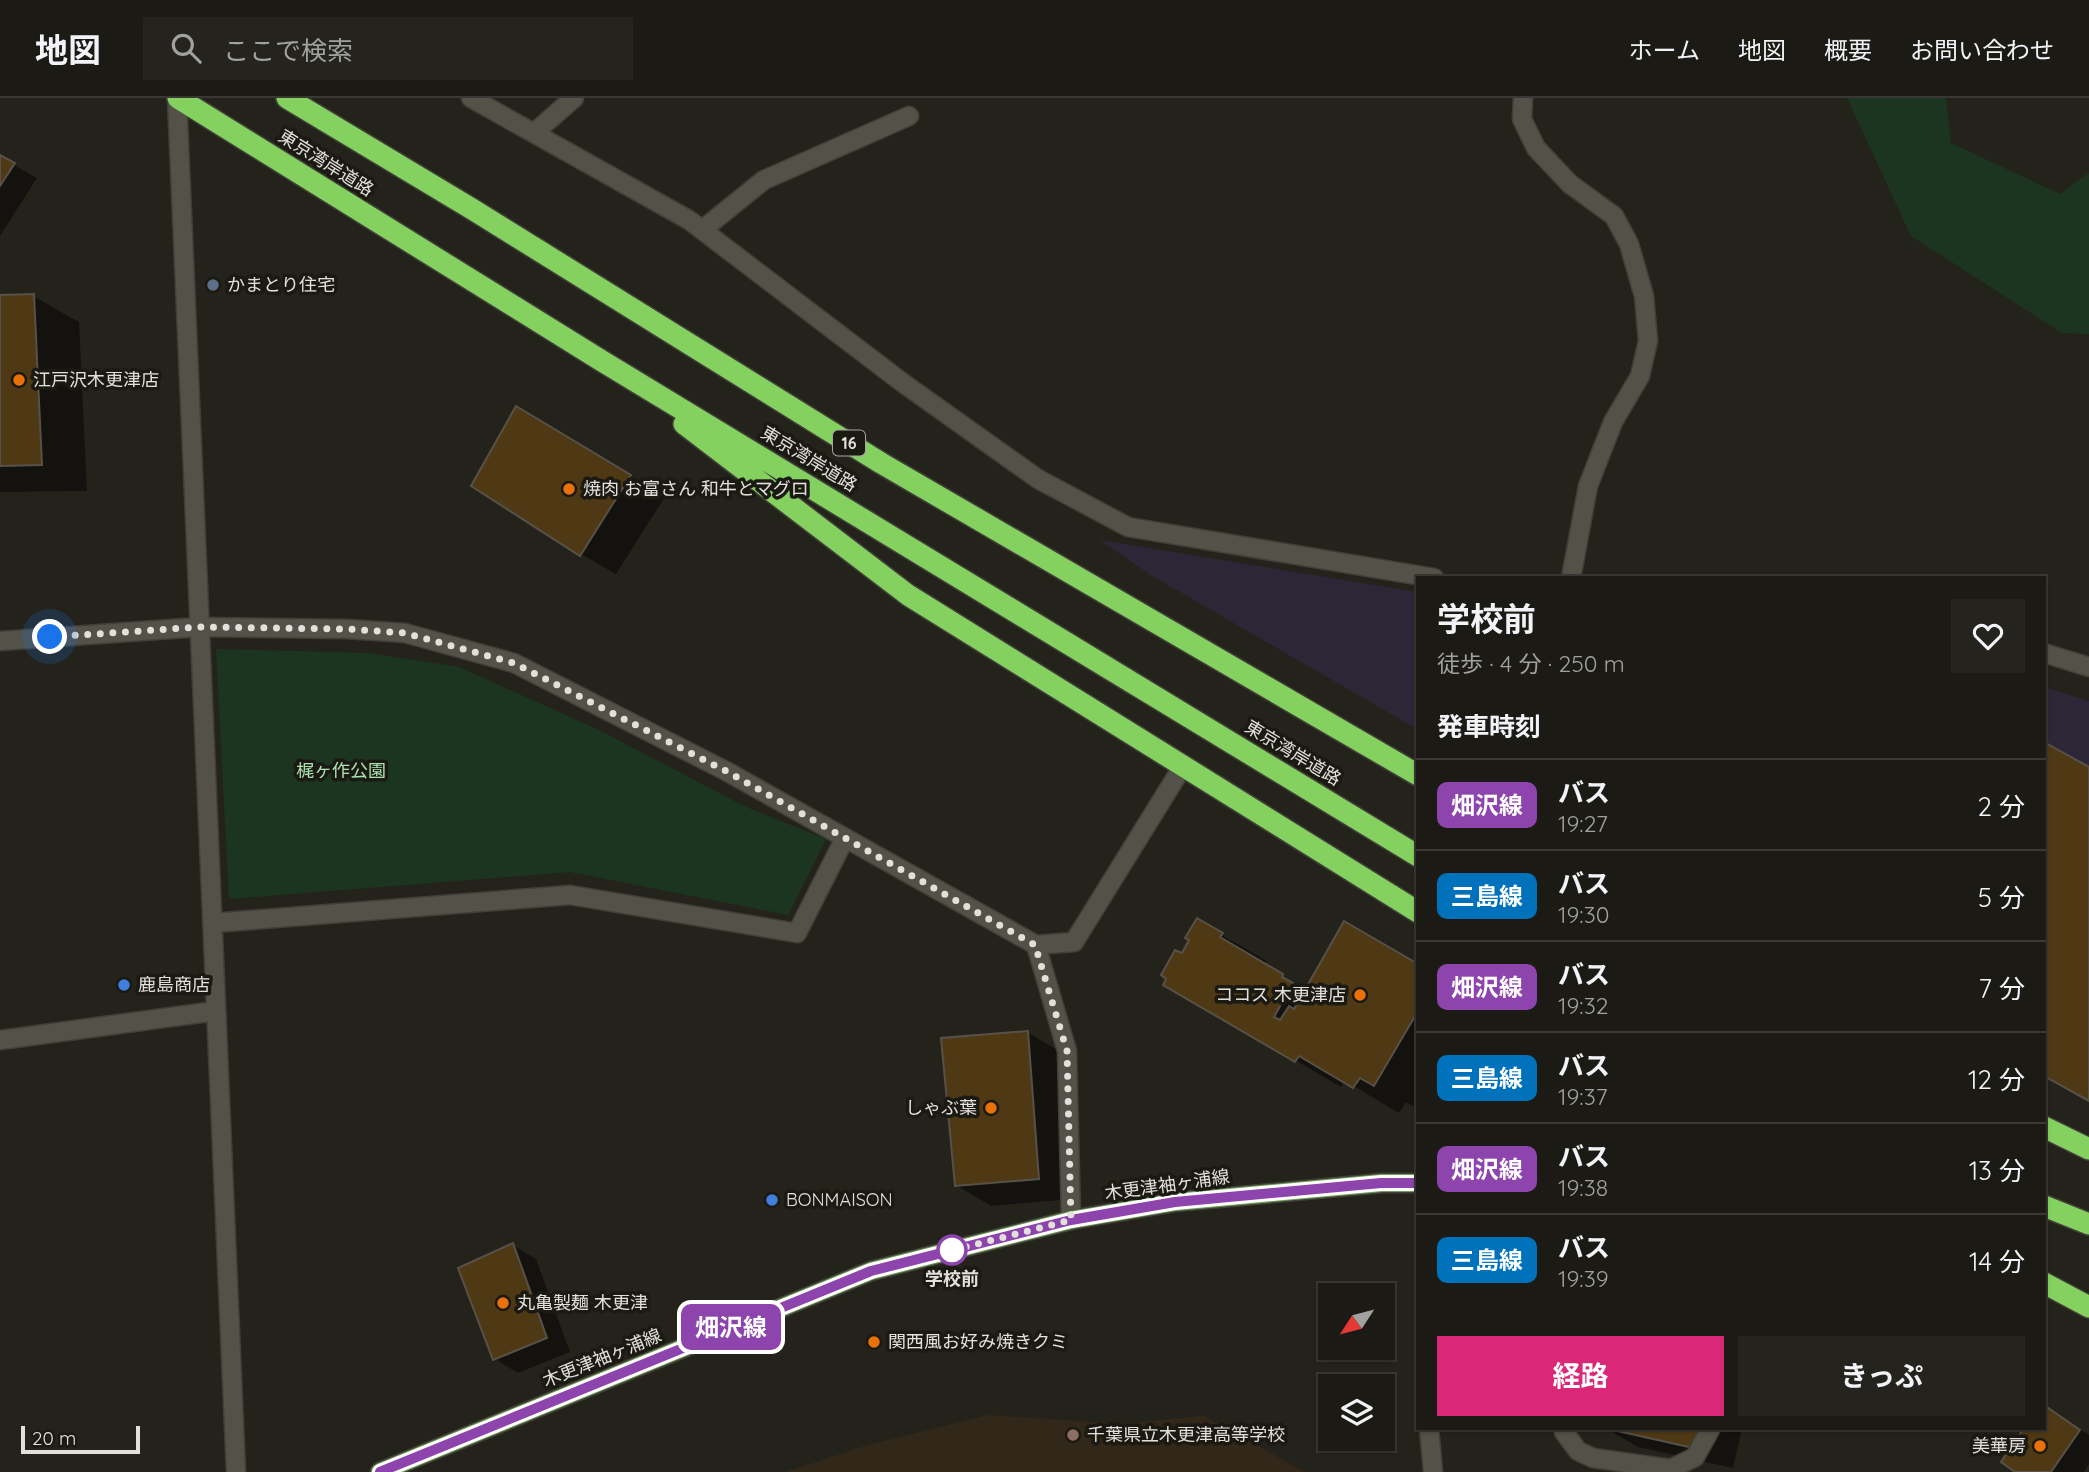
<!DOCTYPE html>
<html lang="ja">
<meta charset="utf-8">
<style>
body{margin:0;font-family:Quicksand,"Noto Sans JP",sans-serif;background:#24231d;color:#f1f3f6;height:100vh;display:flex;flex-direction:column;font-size:26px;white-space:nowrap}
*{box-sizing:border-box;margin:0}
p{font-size:23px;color:#a0a1a0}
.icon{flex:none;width:38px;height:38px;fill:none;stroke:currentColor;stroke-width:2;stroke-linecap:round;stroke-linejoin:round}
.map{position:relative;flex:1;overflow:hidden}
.side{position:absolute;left:1416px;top:478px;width:630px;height:854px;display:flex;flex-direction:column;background:#1b1a14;border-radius:0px;box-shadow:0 2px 5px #0004,0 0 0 2px #393834}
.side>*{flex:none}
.badge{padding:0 14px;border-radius:10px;font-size:24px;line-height:46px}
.needle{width:46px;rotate:234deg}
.controls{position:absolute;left:1318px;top:1185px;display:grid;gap:14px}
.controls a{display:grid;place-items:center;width:77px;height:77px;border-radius:0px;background:#1b1a14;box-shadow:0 2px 5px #0004,0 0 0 2px #393834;font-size:35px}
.scale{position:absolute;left:21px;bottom:18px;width:119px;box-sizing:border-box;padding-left:7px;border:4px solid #e1e0db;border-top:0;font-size:19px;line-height:24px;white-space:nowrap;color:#e1e0db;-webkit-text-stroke:5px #1b1a12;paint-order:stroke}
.you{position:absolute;width:35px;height:35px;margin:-18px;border:5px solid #fff;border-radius:50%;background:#1a73e8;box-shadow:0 0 0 10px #1a73e833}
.map>.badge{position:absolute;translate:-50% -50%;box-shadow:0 0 0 4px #fff}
h2{padding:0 21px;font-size:26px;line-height:63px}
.round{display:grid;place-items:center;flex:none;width:74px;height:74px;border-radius:0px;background:#24231d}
.headline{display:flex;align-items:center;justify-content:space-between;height:119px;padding:0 21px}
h1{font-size:33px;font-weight:700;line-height:52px}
.cta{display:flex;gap:14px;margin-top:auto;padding:14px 21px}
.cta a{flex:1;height:80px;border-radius:0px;background:#db2777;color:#fff;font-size:28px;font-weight:700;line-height:80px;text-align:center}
.cta a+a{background:#24231d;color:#f1f3f6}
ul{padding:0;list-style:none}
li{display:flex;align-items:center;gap:21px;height:91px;padding:0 21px;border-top:2px solid #393834}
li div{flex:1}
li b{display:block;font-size:26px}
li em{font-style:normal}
li .badge{min-width:77px;font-weight:700;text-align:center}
header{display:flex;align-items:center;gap:42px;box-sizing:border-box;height:98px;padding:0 35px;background:#1b1a14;border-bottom:2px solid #393834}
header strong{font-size:33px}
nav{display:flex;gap:38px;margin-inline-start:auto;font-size:24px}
.search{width:490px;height:63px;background:#24231d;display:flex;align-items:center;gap:18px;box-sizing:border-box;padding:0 24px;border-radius:0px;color:#a0a1a0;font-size:26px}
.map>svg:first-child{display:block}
</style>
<header>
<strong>地図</strong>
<div class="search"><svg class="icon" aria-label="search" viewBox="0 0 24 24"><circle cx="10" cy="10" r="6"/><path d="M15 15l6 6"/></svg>ここで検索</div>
<nav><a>ホーム</a><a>地図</a><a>概要</a><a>お問い合わせ</a></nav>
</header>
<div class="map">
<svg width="2089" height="1374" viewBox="0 0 2089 1374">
<rect width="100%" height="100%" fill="#24231b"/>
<path fill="#2c2737" d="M1100 442 1417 494V631L1149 476Z
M2044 589 2089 603V1001L2044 978Z"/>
<path fill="#322819" d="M989 1317 1119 1326 1204 1318 1305 1374H786L865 1348Z"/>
<path fill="#1c3520" d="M1847 0H1946L1951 45 2060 96 2089 75V236L2062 235 1911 138Z
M216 551 369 555 459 569 599 632 746 709 826 741 788 817 570 774 229 801Z"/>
<path fill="#0007" d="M0 59 37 80 0 138Z
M33 198 79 224 87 393 0 394V199Z
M551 331 665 399 616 476 581 456Z
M1197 823 1267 863 1264 867 1273 876 1312 898 1418 868V1011L1406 1004 1399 1015 1345 983 1341 989 1166 886 1191 842Z
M1028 935 1063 955 1073 1101 991 1108 956 1087Z
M513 1147 536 1161 570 1254 518 1275 495 1261Z
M2044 1308 2089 1337V1366L2084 1374H2018L2026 1330H2044Z
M1605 1330H1742L1733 1370 1638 1349Z"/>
<path fill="#4f3915" stroke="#575149" stroke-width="2" d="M0 57 15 65 0 88Z
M34 196 42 367 0 368V197Z
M516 308 631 377 580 458 471 388Z
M2044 644 2089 669V1003L2044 978Z
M1197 820 1223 835 1220 839 1283 876 1282 879 1293 885 1274 919 1280 922 1289 908 1294 911 1344 823 1418 866V913L1374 988 1360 980 1353 990 1299 958 1295 964 1163 887 1166 881 1161 877 1175 852 1182 855 1189 842 1185 840Z
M1028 933 1039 1081 955 1088 941 940Z
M513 1145 547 1240 493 1262 458 1170Z
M2044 1307 2080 1332 2051 1374H2015L2001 1364 2024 1330H2044Z
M1604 1330H1703L1698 1351Z"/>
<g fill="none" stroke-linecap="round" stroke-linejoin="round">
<g stroke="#413f39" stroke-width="21">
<path id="minor" d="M177 0 236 1374
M471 0 689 122 903 285 1038 381 1128 429 1434 480
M1523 0 1522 21 1536 50 1570 86 1614 118 1629 146 1644 198 1648 243 1640 278 1613 324 1588 388 1571 480
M534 35 574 0
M702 132 764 82 909 18
M0 543 200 529 347 531 405 535 514 565 726 673 1036 847 1074 844 1183 668
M2044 555 2089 569
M213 825 570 797 797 835 845 740
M1036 847 1067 953 1071 1122
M0 942 216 913
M1429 1330 1433 1374
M1564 1330V1334L1578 1353 1593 1360 1671 1371 1695 1359 1711 1330"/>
</g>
<g stroke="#413f39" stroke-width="21">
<path id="major" d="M380 1374 871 1173 1071 1122 1175 1104 1382 1085H1418"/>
</g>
<g stroke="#413f39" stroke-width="24">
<path id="highway" d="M178 0 602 263 1418 758
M287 0 472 111 881 365 1418 677
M684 326 908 497 1418 814
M2044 1029 2089 1051
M2044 1108 2089 1126
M2044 1185 2089 1209"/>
</g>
<use href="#minor" stroke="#535148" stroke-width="18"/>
<use href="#major" stroke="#709e56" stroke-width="18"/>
<use href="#highway" stroke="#84d160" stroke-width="21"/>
</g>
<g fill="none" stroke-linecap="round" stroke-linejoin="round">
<g stroke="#fff" stroke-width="16">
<path id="line" d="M380 1374 871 1173 1071 1122 1175 1104 1381 1085H1418"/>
</g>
<use href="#line" stroke="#8e44ad" stroke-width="10"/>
<path stroke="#e1e0db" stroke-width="7" stroke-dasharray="0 12.6" d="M50 539 200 529 347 531 405 535 514 565 726 673 1035 847 1067 953 1071 1122 946 1154 952 1152"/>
</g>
<circle fill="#5c6f8a" stroke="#1b1a12" stroke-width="2.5" cx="213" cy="187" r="7"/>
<g fill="#e8710a" stroke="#1b1a12" stroke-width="2.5">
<circle cx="19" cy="282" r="7"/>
<circle cx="569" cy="391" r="7"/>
<circle cx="1360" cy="897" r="7"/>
<circle cx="991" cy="1010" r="7"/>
<circle cx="503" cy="1205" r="7"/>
<circle cx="874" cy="1244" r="7"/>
<circle cx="2040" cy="1348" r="7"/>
</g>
<g fill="#3f7fe0" stroke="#1b1a12" stroke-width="2.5">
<circle cx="124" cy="887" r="7"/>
<circle cx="772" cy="1102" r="7"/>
</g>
<circle fill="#fff" stroke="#8e44ad" stroke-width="3.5" cx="952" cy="1152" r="14"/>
<circle fill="#8d6e63" stroke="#1b1a12" stroke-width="2.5" cx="1073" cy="1337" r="7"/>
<g text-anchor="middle" stroke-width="7" stroke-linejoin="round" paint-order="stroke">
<rect fill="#1b1a12" stroke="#a6a59f" stroke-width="2" x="833" y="332.5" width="32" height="25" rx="5"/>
<g font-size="16" font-weight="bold" fill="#e1e0db">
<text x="849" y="351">16</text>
</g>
<g font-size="18" fill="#e1e0db" stroke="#1b1a12">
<text transform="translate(326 65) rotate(32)" y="6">東京湾岸道路</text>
<text transform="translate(809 361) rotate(31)" y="6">東京湾岸道路</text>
<text transform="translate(1293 655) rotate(31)" y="6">東京湾岸道路</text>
<text transform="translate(1167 1087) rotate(-8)" y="6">木更津袖ヶ浦線</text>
<text transform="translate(602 1260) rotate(-22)" y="6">木更津袖ヶ浦線</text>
</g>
<g font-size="18" fill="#e1e0db" stroke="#1b1a12" text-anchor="start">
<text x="227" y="193">かまとり住宅</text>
<text x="33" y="288">江戸沢木更津店</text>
<text x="583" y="397">焼肉 お富さん 和牛とマグロ</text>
<text x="138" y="893">鹿島商店</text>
<text x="1346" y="903" text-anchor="end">ココス 木更津店</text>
<text x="977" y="1016" text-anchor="end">しゃぶ葉</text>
<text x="786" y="1108">BONMAISON</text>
<text x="517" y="1211">丸亀製麺 木更津</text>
<text x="888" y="1250">関西風お好み焼きクミ</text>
<text x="1087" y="1343">千葉県立木更津高等学校</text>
<text x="2026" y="1354" text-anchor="end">美華房</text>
</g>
<g font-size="18" fill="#a9e2b0" stroke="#1b1a12">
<text x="341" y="679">梶ヶ作公園</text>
</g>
<g font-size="18" font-weight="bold" fill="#e1e0db" stroke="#1b1a12">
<text x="952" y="1187">学校前</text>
</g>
</g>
</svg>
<div class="controls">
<a><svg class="needle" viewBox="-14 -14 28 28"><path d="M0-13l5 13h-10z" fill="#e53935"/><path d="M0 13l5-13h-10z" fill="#a0a1a0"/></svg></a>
<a><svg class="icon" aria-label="layers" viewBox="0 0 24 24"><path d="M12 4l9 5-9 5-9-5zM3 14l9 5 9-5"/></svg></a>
</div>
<div class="scale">20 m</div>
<div class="you" style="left:50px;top:539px"></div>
<b class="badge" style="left:731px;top:1229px;background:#8e44ad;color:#fff">畑沢線</b>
<section class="side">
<div class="headline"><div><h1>学校前</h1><p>徒歩 · 4 分 · 250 m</p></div><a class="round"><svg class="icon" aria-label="heart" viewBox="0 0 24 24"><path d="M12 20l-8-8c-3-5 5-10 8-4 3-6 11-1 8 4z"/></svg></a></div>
<h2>発車時刻</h2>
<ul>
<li><span class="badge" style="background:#8e44ad;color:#fff">畑沢線</span><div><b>バス</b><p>19:27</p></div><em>2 分</em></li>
<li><span class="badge" style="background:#0072bc;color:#fff">三島線</span><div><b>バス</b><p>19:30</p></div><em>5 分</em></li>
<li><span class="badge" style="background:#8e44ad;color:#fff">畑沢線</span><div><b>バス</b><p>19:32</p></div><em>7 分</em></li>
<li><span class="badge" style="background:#0072bc;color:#fff">三島線</span><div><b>バス</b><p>19:37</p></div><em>12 分</em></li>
<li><span class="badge" style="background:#8e44ad;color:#fff">畑沢線</span><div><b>バス</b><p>19:38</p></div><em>13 分</em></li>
<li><span class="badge" style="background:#0072bc;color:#fff">三島線</span><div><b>バス</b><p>19:39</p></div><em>14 分</em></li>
</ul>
<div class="cta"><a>経路</a><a>きっぷ</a></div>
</section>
</div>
